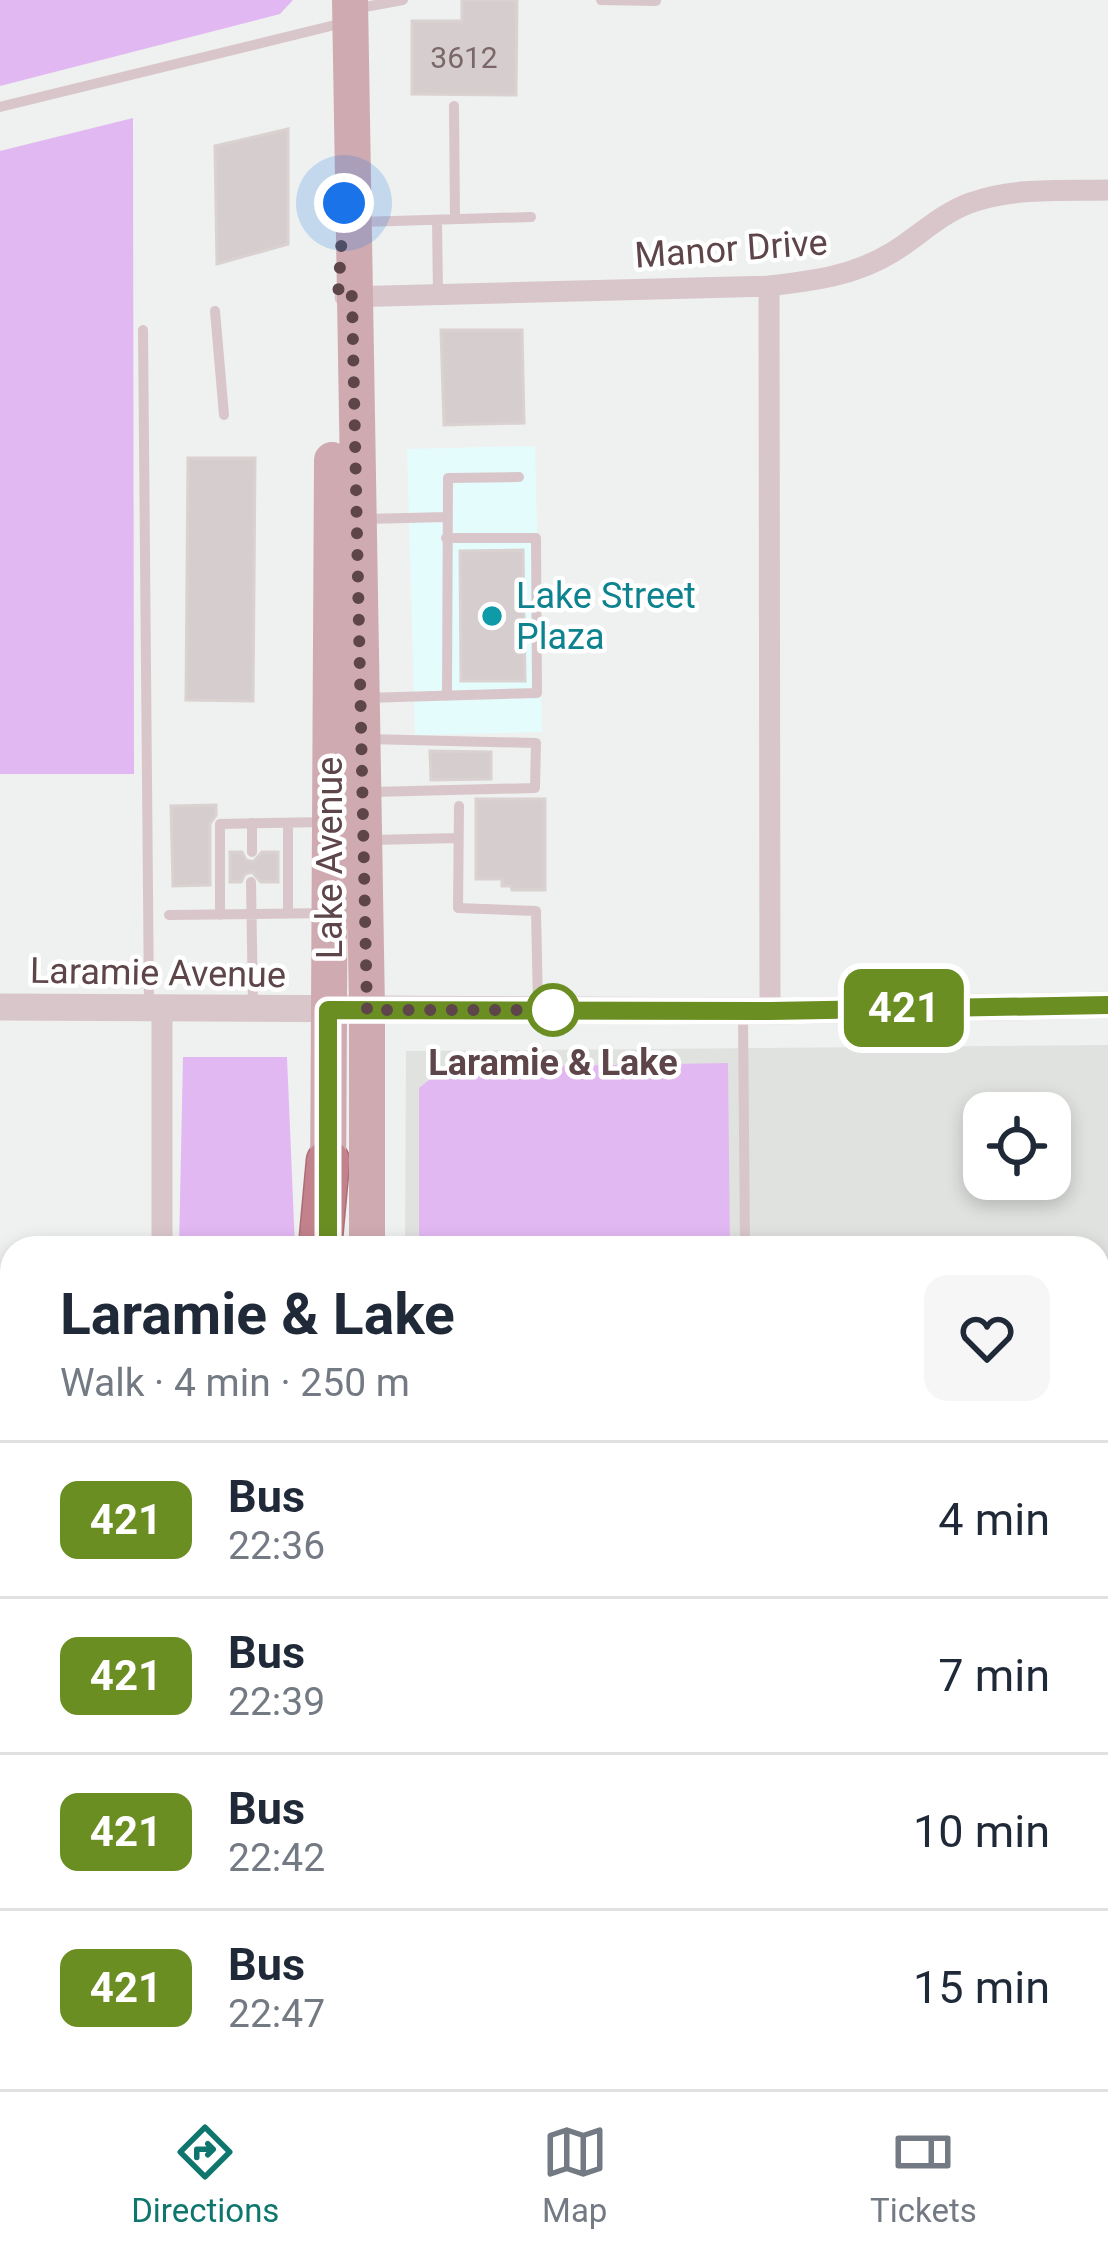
<!DOCTYPE html>
<meta charset="utf-8">
<style>
body{margin:0;font-family:Roboto,sans-serif;background:#f6f6f7;color:#1f2937;height:100vh;display:flex;flex-direction:column;font-size:45px;white-space:nowrap}
*{box-sizing:border-box;margin:0}
p{font-size:39px;color:#747a83}
.icon{flex:none;width:66px;height:66px;fill:none;stroke:currentColor;stroke-width:2;stroke-linecap:round;stroke-linejoin:round}
.map{position:relative;flex:1;overflow:hidden}
.drawer{position:absolute;left:0px;top:1236px;width:1110px;height:855px;display:flex;flex-direction:column;background:#fff;border-radius:36px 36px 0 0;box-shadow:0 6px 18px #0003}
.drawer>*{flex:none}
.badge{padding:0 24px;border-radius:18px;font-size:42px;line-height:78px}
.controls{position:absolute;left:963px;top:1092px;display:grid;gap:24px}
.controls a{display:grid;place-items:center;width:108px;height:108px;border-radius:24px;background:#fff;box-shadow:0 6px 18px #0003;font-size:60px}
.you{position:absolute;width:60px;height:60px;margin:-30px;border:9px solid #fff;border-radius:50%;background:#1a73e8;box-shadow:0 0 0 18px #1a73e833}
.map>.badge{position:absolute;translate:-50% -50%;box-shadow:0 0 0 6px #fff}
.round{display:grid;place-items:center;flex:none;width:126px;height:126px;border-radius:24px;background:#f6f6f7}
.head{display:flex;align-items:center;justify-content:space-between;height:204px;padding:0 60px}
h1{font-size:57px;font-weight:700;line-height:90px}
ul{padding:0;list-style:none}
li{display:flex;align-items:center;gap:36px;height:156px;padding:0 60px;border-top:3px solid #e0e1e3}
li div{flex:1}
li b{display:block;font-size:45px}
li em{font-style:normal}
li .badge{min-width:132px;font-weight:700;text-align:center}
.tab-bar{display:flex;justify-content:space-around;align-items:center;height:168px;border-top:3px solid #e0e1e3;background:#fff;font-size:33px;color:#747a83}
.tab-bar a{display:grid;justify-items:center;gap:6px}
.tab-bar .selected{color:#0f766e}
.map>svg:first-child{display:block}
</style>
<div class="map">
<svg width="1108" height="2089" viewBox="0 0 1108 2089">
<rect width="100%" height="100%" fill="#eef1ef"/>
<path fill="#e5fcfd" d="M535 446 542 732 415 735 407 449Z"/>
<path fill="#e0e2df" fill-rule="evenodd" d="M1108 1045V1862H1098V1248H405L406 1051ZM984 1113H1050V1179H984Z"/>
<path fill="#e2b8f2" d="M0 0H293L280 14 0 86Z
M133 118 134 774H0V151Z
M183 1057H287L295 1248H179Z
M728 1063 730 1248H419V1088L444 1068Z
M1108 1354V1862H1098V1355Z
M1098 2024H1108V2089H877L861 2079H1098Z
M55 2079H309V2089H75Z
M409 2079H763L792 2089H409Z"/>
<path fill="#d6cdce" stroke="#dad2d1" stroke-width="3" d="M462 0H517L516 95 412 94V21H462Z
M288 129V244L217 264 215 146Z
M441 330H522L524 423 444 425Z
M188 458H255L253 701 186 700Z
M523 550 525 681H461L460 551Z
M430 751 491 752V779L431 780Z
M476 799H545V890H512L511 886H502V879H476Z
M216 805V815L210 824V885L173 886 171 806Z
M230 852H242L246 860 253 862 262 852H278V882H261L252 872 245 874 241 882H230Z"/>
<g fill="none" stroke-linecap="round" stroke-linejoin="round">
<g stroke="#ad6d76" stroke-width="45">
<path id="motorway" d="M320 1248 328 1161
M0 1898 12 1896
M1098 1920H1108
M0 1929H12
M1098 1986H1108
M0 1993 12 1992
M0 2077 28 2089
M821 2079 839 2089"/>
</g>
<path stroke="#c36ed3" stroke-width="4.5" stroke-dasharray="9 6" stroke-linecap="butt" d="M1098 1392 1101 1398H1108"/>
<path stroke="#d9c6ca" stroke-width="10" d="M601 0 656 1
M359 8 403 0
M454 106 455 219
M0 107 347 22
M437 220 438 294
M360 222 531 217
M215 311 224 415
M143 330 149 1005
M366 519 447 517
M447 696 448 478 519 477
M365 698 537 693 536 538H446
M367 739 536 743 535 788 372 792
M459 806 458 908 536 911 538 1007
M252 823V852
M372 840 458 838
M251 882 253 1006
M288 913V823
M169 915 325 913
M220 915V824L326 822
M743 1014 745 1248
M1098 1324H1108"/>
<path stroke="#d9c6ca" stroke-width="21" d="M769 286 770 1011
M345 297 769 286C812 281 854 276 893 252 919 236 940 214 970 203 1014 187 1063 191 1108 190
M162 1007V1248
M0 1408H12
M0 1809 12 1805"/>
<path stroke="#d9c6ca" stroke-width="27" d="M0 1007 770 1011 1108 1005"/>
<path stroke="#cfabb1" stroke-width="36" d="M350 0 367 1010V1248
M328 1191 332 460
M329 2079V2089
M368 2089V2079"/>
<use href="#motorway" stroke="#c1828b" stroke-width="42"/>
</g>
<g fill="none" stroke-linecap="round" stroke-linejoin="round">
<g stroke="#fff" stroke-width="27">
<path id="line" d="M328 1248V1010L770 1011 1108 1005"/>
</g>
<use href="#line" stroke="#6b8e23" stroke-width="18"/>
<path stroke="#5d4549" stroke-width="12" stroke-dasharray="0 21.6" d="M344 203 338 297 352 296 367 1010H553"/>
</g>
<circle fill="#0f9aa8" stroke="#fff" stroke-width="4.5" cx="492" cy="616" r="12"/>
<circle fill="#fff" stroke="#6b8e23" stroke-width="6" cx="553" cy="1010" r="24"/>
<g text-anchor="middle" stroke-width="9" stroke-linejoin="round" paint-order="stroke">
<g font-size="30" fill="#7b676a">
<text x="464" y="68">3612</text>
</g>
<g font-size="36" fill="#5d4549" stroke="#fff">
<text transform="translate(731 248) rotate(-4)" y="13">Manor Drive</text>
<text transform="translate(329 858) rotate(-90)" y="13">Lake Avenue</text>
<text transform="translate(158 972) rotate(1)" y="13">Laramie Avenue</text>
</g>
<g font-size="36" fill="#0d838f" stroke="#fff" text-anchor="start">
<text x="516" y="608">Lake Street<tspan x="516" dy="41">Plaza</tspan></text>
</g>
<g font-size="36" font-weight="bold" fill="#5d4549" stroke="#fff">
<text x="553" y="1075">Laramie &amp; Lake</text>
</g>
</g>
</svg>
<div class="controls">
<a><svg class="icon" aria-label="locate" viewBox="0 0 24 24"><circle cx="12" cy="12" r="6"/><path d="M12 2v4M12 18v4M2 12h4M18 12h4"/></svg></a>
</div>
<div class="you" style="left:344px;top:203px"></div>
<b class="badge" style="left:904px;top:1008px;background:#6b8e23;color:#fff">421</b>
<section class="drawer">
<div class="head"><div><h1>Laramie &amp; Lake</h1><p>Walk · 4 min · 250 m</p></div><a class="round"><svg class="icon" aria-label="heart" viewBox="0 0 24 24"><path d="M12 20l-8-8c-3-5 5-10 8-4 3-6 11-1 8 4z"/></svg></a></div>
<ul>
<li><span class="badge" style="background:#6b8e23;color:#fff">421</span><div><b>Bus</b><p>22:36</p></div><em>4 min</em></li>
<li><span class="badge" style="background:#6b8e23;color:#fff">421</span><div><b>Bus</b><p>22:39</p></div><em>7 min</em></li>
<li><span class="badge" style="background:#6b8e23;color:#fff">421</span><div><b>Bus</b><p>22:42</p></div><em>10 min</em></li>
<li><span class="badge" style="background:#6b8e23;color:#fff">421</span><div><b>Bus</b><p>22:47</p></div><em>15 min</em></li>
</ul>
</section>
</div>
<nav class="tab-bar">
<a class="selected"><svg class="icon" aria-label="directions" viewBox="0 0 24 24"><path d="M12 3l9 9-9 9-9-9zM9 14v-3h6M13 9l2 2-2 2"/></svg>Directions</a>
<a><svg class="icon" aria-label="map" viewBox="0 0 24 24"><path d="M3 6l6-2 6 2 6-2v14l-6 2-6-2-6 2zM9 4v14M15 6v14"/></svg>Map</a>
<a><svg class="icon" aria-label="tickets" viewBox="0 0 24 24"><path d="M3 7h18v10H3zM15 7v10"/></svg>Tickets</a>
</nav>
